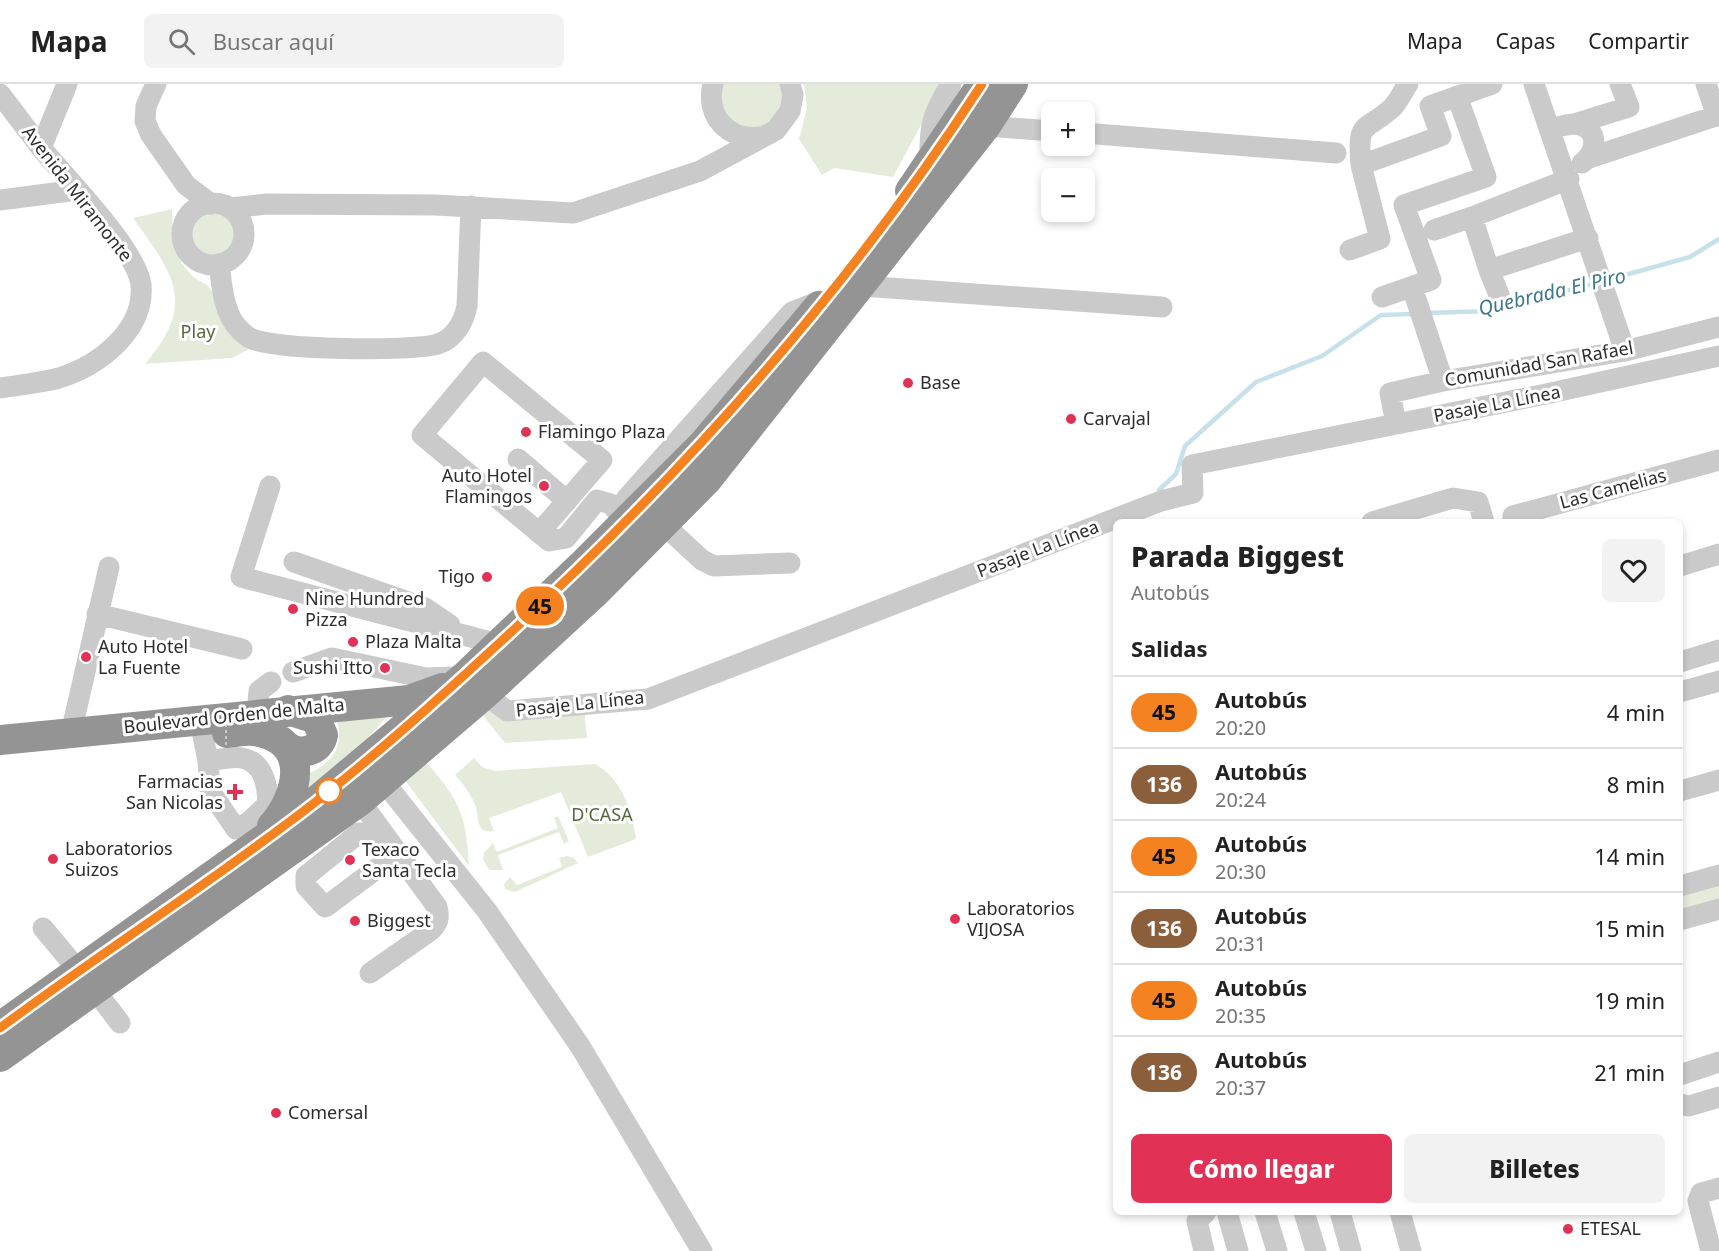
<!DOCTYPE html>
<html lang="es">
<meta charset="utf-8">
<style>
body{margin:0;font-family:"Noto Sans",sans-serif;background:#f2f2f2;color:#222;height:100vh;display:flex;flex-direction:column;font-size:22px;white-space:nowrap}
*{box-sizing:border-box;margin:0}
p{font-size:20px;color:#767676}
.icon{flex:none;width:33px;height:33px;fill:none;stroke:currentColor;stroke-width:2;stroke-linecap:round;stroke-linejoin:round}
.map{position:relative;flex:1;overflow:hidden}
.details{position:absolute;left:1113px;top:435px;width:570px;height:696px;display:flex;flex-direction:column;background:#fff;border-radius:9px;box-shadow:0 3px 9px #0003}
.details>*{flex:none}
.badge{padding:0 12px;border-radius:20px;font-size:21px;line-height:39px}
.buttons{position:absolute;left:1041px;top:18px;display:grid;gap:12px}
.buttons a{display:grid;place-items:center;width:54px;height:54px;border-radius:9px;background:#fff;box-shadow:0 3px 9px #0003;font-size:30px}
.map>.badge{position:absolute;translate:-50% -50%;box-shadow:0 0 0 3px #fff}
h2{padding:0 18px;font-size:22px;line-height:54px}
.round{display:grid;place-items:center;flex:none;width:63px;height:63px;border-radius:9px;background:#f2f2f2}
.summary{display:flex;align-items:center;justify-content:space-between;height:102px;padding:0 18px}
h1{font-size:28px;font-weight:800;line-height:45px}
.button{display:flex;gap:12px;margin-top:auto;padding:12px 18px}
.button a{flex:1;height:69px;border-radius:9px;background:#e13255;color:#fff;font-size:24px;font-weight:800;line-height:69px;text-align:center}
.button a+a{background:#f2f2f2;color:#222}
ul{padding:0;list-style:none}
li{display:flex;align-items:center;gap:18px;height:72px;padding:0 18px;border-top:2px solid #e0e0e0}
li div{flex:1}
li b{display:block;font-size:22px}
li em{font-style:normal}
li .badge{min-width:66px;font-weight:700;text-align:center}
header{display:flex;align-items:center;gap:36px;box-sizing:border-box;height:84px;padding:0 30px;background:#fff;border-bottom:2px solid #e0e0e0}
header strong{font-size:28px}
nav{display:flex;gap:33px;margin-inline-start:auto;font-size:21px}
.search{width:420px;height:54px;background:#f2f2f2;display:flex;align-items:center;gap:15px;box-sizing:border-box;padding:0 21px;border-radius:9px;color:#767676;font-size:22px}
.map>svg:first-child{display:block}
</style>
<header>
<strong>Mapa</strong>
<div class="search"><svg class="icon" aria-label="search" viewBox="0 0 24 24"><circle cx="10" cy="10" r="6"/><path d="M15 15l6 6"/></svg>Buscar aquí</div>
<nav><a>Mapa</a><a>Capas</a><a>Compartir</a></nav>
</header>
<div class="map">
<svg width="1719" height="1167" viewBox="0 0 1719 1167">
<rect width="100%" height="100%" fill="#fff"/>
<path fill="#e5ebdb" d="M722 0H782L786 16 769 43H737L722 28Z
M804 0H943L893 93 834 84 822 91 799 55 807 24Z
M172 125 173 161 182 180 193 193 207 201 215 211 225 240 249 265 232 274 145 280C197 219 174 191 133 134Z
M189 150a24 24 0 1 1 48 0a24 24 0 1 1-48 0Z
M493 618 584 622 587 654 505 659 480 628Z
M335 630H389L361 662 302 713 305 692C334 677 346 663 335 630Z
M474 674 482 683 495 687 595 680C622 695 632 726 636 755L588 773 561 708 489 734 494 747C489 748 485 748 481 744 477 738 478 731 476 724 472 711 464 701 455 691Z
M426 678C460 717 466 730 469 782L404 695Z
M558 732 569 757 564 760 559 748 498 771 503 786H489L483 775 484 769 493 759 497 768 558 744 554 734Z
M567 772 574 774 578 779 515 808 505 805 504 800 510 793 517 801 562 783 559 774Z
M1719 799V815L1680 826V810Z"/>
<g fill="none" stroke-linecap="round" stroke-linejoin="round">
<path stroke="#c7e1ea" stroke-width="4.5" d="M1607 196 1690 173 1719 155
M1428 229 1489 227 1596 199
M1159 406 1176 390 1185 362 1256 298 1322 272 1381 231 1413 230"/>
<path stroke="#cacaca" stroke-width="21" d="M156 0 146 22 145 37 151 51 186 101 211 120
M713 0C705 32 728 57 761 53
M1534 0 1625 267
M1706 0 1717 32
M0 10C14 28 28 47 42 65 66 94 137 166 141 201 145 247 98 282 59 294 40 299 19 301 0 304
M1574 40 1629 23 1620 0
M986 42 1052 47
M1551 45C1559 43 1570 38 1580 41 1600 47 1596 69 1582 79
M1084 49 1336 69
M41 64 67 0
M1589 74 1719 31
M930 78C929 42 932 31 951 0
M1361 81C1357 35 1364 49 1392 24 1398 18 1403 7 1408 0
M1569 95 1472 133 1489 186 1588 154
M0 116 77 106
M182 150a31 31 0 1 1 62 0a31 31 0 1 1-62 0Z
M230 124 267 120 436 121 573 129 700 87 776 46 790 27 793 11 790 0
M1434 146 1472 133
M1350 166 1380 155 1361 81 1441 52 1430 22 1492 0
M219 180C222 201 223 229 239 245 242 248 246 252 250 254 272 266 412 268 438 260 454 255 464 238 467 222L471 122
M1489 186 1499 211
M861 202 1162 223
M1412 203 1443 297
M1382 213 1431 196 1404 121 1486 93 1457 12
M1396 340 1390 309 1443 297 1625 267 1719 243
M518 375 567 417
M270 402 241 493 498 560
M625 437 626 415 792 228 820 217
M1372 438 1453 414 1478 418 1484 438
M1513 438V432L1719 376
M663 440 702 476 714 482 790 479
M539 449 602 376 483 278 422 351 549 457 566 454 597 416 611 420 625 437
M294 478 425 524 450 541
M1680 482 1719 470
M97 530 242 565
M1680 578 1719 566
M293 588 332 574 426 594 454 593
M1680 608 1719 597
M485 610 507 627 648 615 1161 417 1193 409 1192 381 1546 310 1719 272
M257 629 259 607 271 598
M71 649 109 483
M203 652 208 677C218 676 232 672 242 674 264 678 269 704 267 721L249 738 260 755
M208 677 210 707 236 745 249 738
M384 698 487 827 580 962 702 1167
M1680 707 1719 696
M360 717 437 823C440 834 438 840 430 847L370 889
M388 776 368 750 359 749 306 792V802L325 823 328 821 399 768
M1680 802 1719 791
M1680 836 1719 825
M43 844 78 886
M94 905 120 939
M1680 991 1719 978
M1680 1020 1689 1022 1719 1013
M1227 1128 1238 1167
M1265 1128 1277 1167
M1304 1128 1316 1167
M1340 1128 1351 1167
M1400 1128 1411 1167
M1204 1167 1197 1137 1206 1128
M1711 1167 1698 1117 1701 1109 1719 1104"/>
<path stroke="#949494" stroke-width="30" d="M910 107 982 0
M288 626 316 635 323 651C320 667 301 672 288 663
M227 649C237 648 249 645 259 648 311 658 299 712 272 742
M0 656 409 616 442 604
M0 943 310 722 464 593 584 479 704 359 819 222
M0 973 360 717 485 610 596 508 707 396 986 42 1013 0"/>
<path stroke="#cacaca" stroke-width="2" stroke-dasharray="3 3" stroke-linecap="butt" d="M226 628V663"/>
</g>
<g fill="none" stroke-linecap="round" stroke-linejoin="round">
<g stroke="#fff" stroke-width="14">
<path id="line" d="M0 944C102 868 209 800 309 723 378 670 443 611 507 552 686 387 850 204 982 0"/>
</g>
<use href="#line" stroke="#f58220" stroke-width="9"/>
</g>
<g fill="#e13255" stroke="#fff" stroke-width="2">
<circle cx="908" cy="299" r="6"/>
<circle cx="1071" cy="335" r="6"/>
<circle cx="526" cy="348" r="6"/>
<circle cx="544" cy="402" r="6"/>
<circle cx="487" cy="493" r="6"/>
<circle cx="293" cy="525" r="6"/>
<circle cx="353" cy="558" r="6"/>
<circle cx="86" cy="573" r="6"/>
<circle cx="385" cy="584" r="6"/>
<path d="M232 699h6v6h6v6h-6v6h-6v-6h-6v-6h6z"/>
<circle cx="53" cy="775" r="6"/>
<circle cx="350" cy="776" r="6"/>
<circle cx="955" cy="835" r="6"/>
<circle cx="355" cy="837" r="6"/>
<circle cx="276" cy="1029" r="6"/>
<circle cx="1568" cy="1145" r="6"/>
</g>
<circle fill="#fff" stroke="#f58220" stroke-width="3" cx="329" cy="707" r="12"/>
<g text-anchor="middle" stroke-width="6" stroke-linejoin="round" paint-order="stroke">
<g font-size="18" fill="#2d2d2d" stroke="#fff">
<text transform="translate(77 110) rotate(52)" y="6">Avenida Miramonte</text>
<text transform="translate(1539 280) rotate(-10)" y="6">Comunidad San Rafael</text>
<text transform="translate(1497 320) rotate(-11)" y="6">Pasaje La Línea</text>
<text transform="translate(1613 405) rotate(-15)" y="6">Las Camelias</text>
<text transform="translate(1038 465) rotate(-21)" y="6">Pasaje La Línea</text>
<text transform="translate(580 620) rotate(-6)" y="6">Pasaje La Línea</text>
<text transform="translate(234 632) rotate(-6)" y="6">Boulevard Orden de Malta</text>
</g>
<g font-size="18" fill="#56683c" stroke="#fff">
<text x="198" y="254">Play</text>
<text x="602" y="737">D'CASA</text>
</g>
<g font-size="18" fill="#2d2d2d" stroke="#fff" text-anchor="start">
<text x="920" y="305">Base</text>
<text x="1083" y="341">Carvajal</text>
<text x="538" y="354">Flamingo Plaza</text>
<text x="532" y="398" text-anchor="end">Auto Hotel<tspan x="532" dy="21">Flamingos</tspan></text>
<text x="475" y="499" text-anchor="end">Tigo</text>
<text x="305" y="521">Nine Hundred<tspan x="305" dy="21">Pizza</tspan></text>
<text x="365" y="564">Plaza Malta</text>
<text x="98" y="569">Auto Hotel<tspan x="98" dy="21">La Fuente</tspan></text>
<text x="373" y="590" text-anchor="end">Sushi Itto</text>
<text x="223" y="704" text-anchor="end">Farmacias<tspan x="223" dy="21">San Nicolas</tspan></text>
<text x="65" y="771">Laboratorios<tspan x="65" dy="21">Suizos</tspan></text>
<text x="362" y="772">Texaco<tspan x="362" dy="21">Santa Tecla</tspan></text>
<text x="967" y="831">Laboratorios<tspan x="967" dy="21">VIJOSA</tspan></text>
<text x="367" y="843">Biggest</text>
<text x="288" y="1035">Comersal</text>
<text x="1580" y="1151">ETESAL</text>
</g>
<g font-size="20" font-style="italic" fill="#3d788d" stroke="#fff">
<text transform="translate(1552 208) rotate(-13)" y="7">Quebrada El Piro</text>
</g>
</g>
</svg>
<div class="buttons">
<a>+</a>
<a>−</a>
</div>
<b class="badge" style="left:540px;top:522px;background:#f58220;color:#111">45</b>
<section class="details">
<div class="summary"><div><h1>Parada Biggest</h1><p>Autobús</p></div><a class="round"><svg class="icon" aria-label="heart" viewBox="0 0 24 24"><path d="M12 20l-8-8c-3-5 5-10 8-4 3-6 11-1 8 4z"/></svg></a></div>
<h2>Salidas</h2>
<ul>
<li><span class="badge" style="background:#f58220;color:#111">45</span><div><b>Autobús</b><p>20:20</p></div><em>4 min</em></li>
<li><span class="badge" style="background:#8b5e3c;color:#fff">136</span><div><b>Autobús</b><p>20:24</p></div><em>8 min</em></li>
<li><span class="badge" style="background:#f58220;color:#111">45</span><div><b>Autobús</b><p>20:30</p></div><em>14 min</em></li>
<li><span class="badge" style="background:#8b5e3c;color:#fff">136</span><div><b>Autobús</b><p>20:31</p></div><em>15 min</em></li>
<li><span class="badge" style="background:#f58220;color:#111">45</span><div><b>Autobús</b><p>20:35</p></div><em>19 min</em></li>
<li><span class="badge" style="background:#8b5e3c;color:#fff">136</span><div><b>Autobús</b><p>20:37</p></div><em>21 min</em></li>
</ul>
<div class="button"><a>Cómo llegar</a><a>Billetes</a></div>
</section>
</div>
